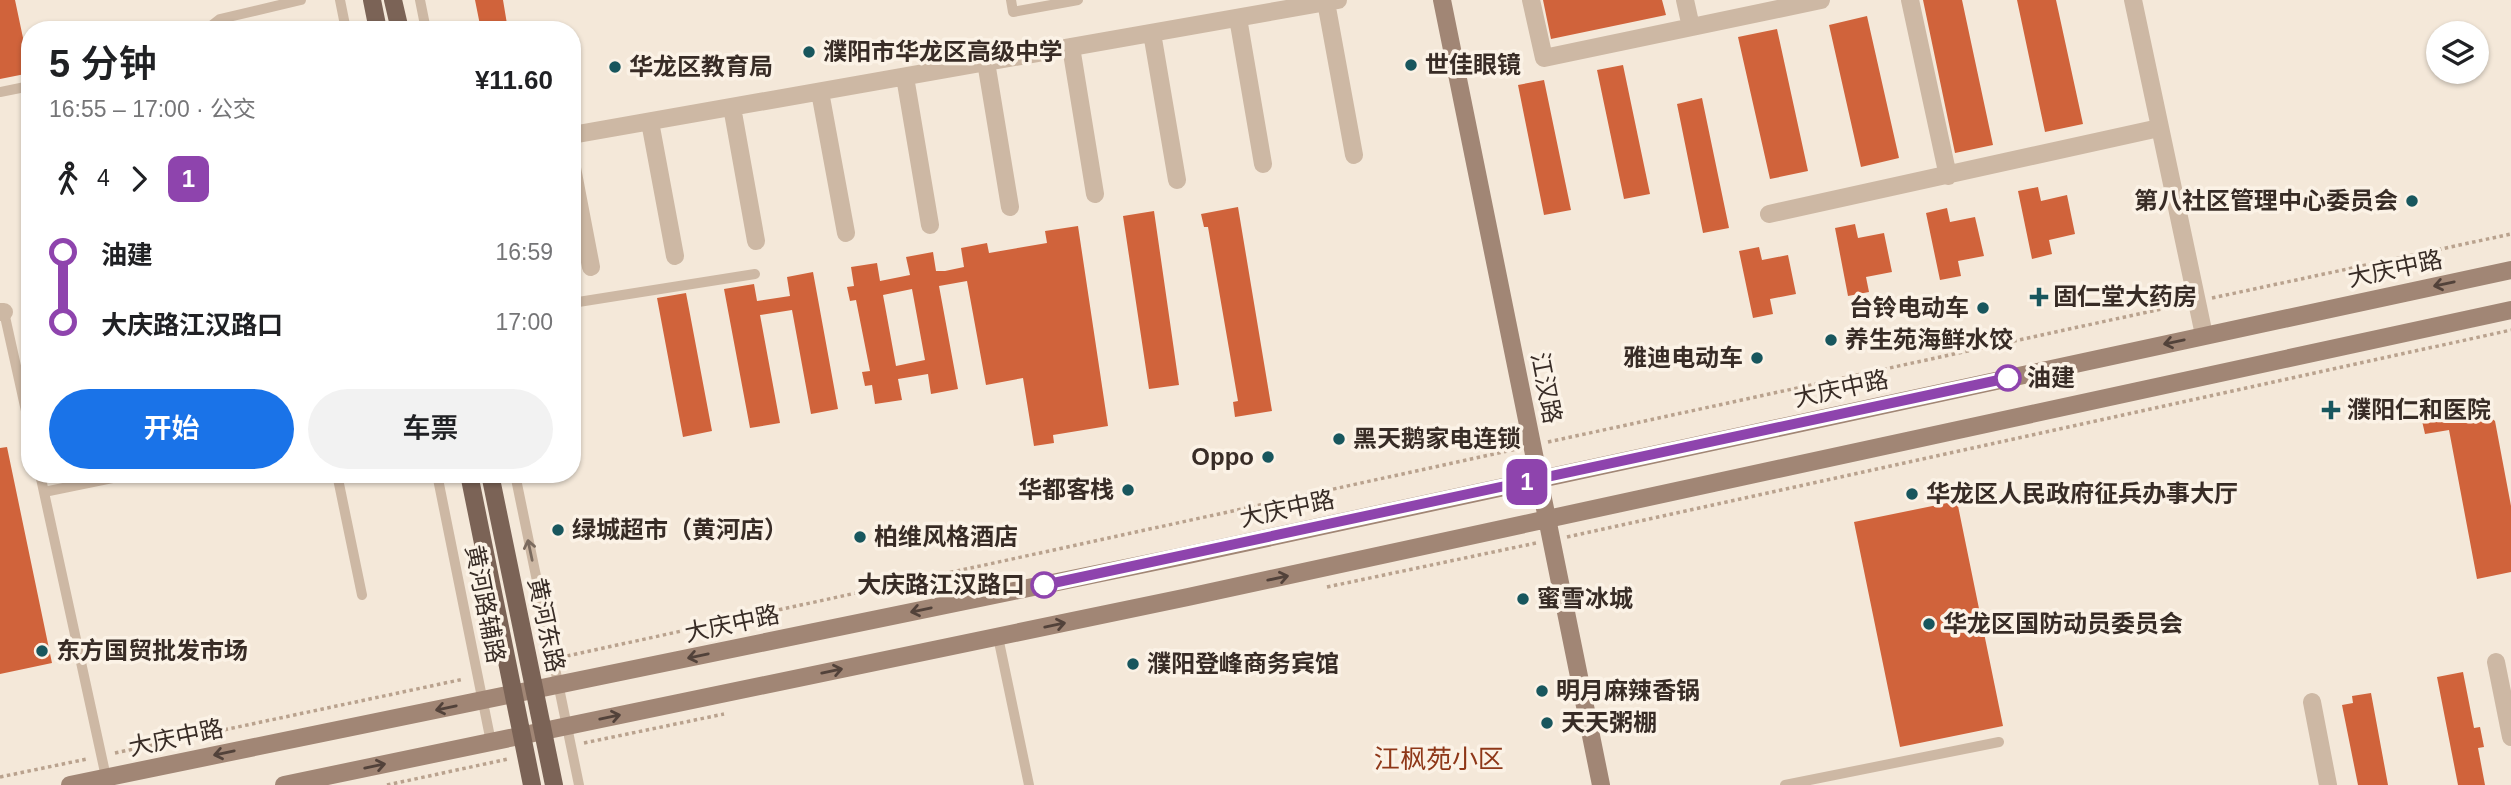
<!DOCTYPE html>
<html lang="zh">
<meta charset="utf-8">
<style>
body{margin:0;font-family:Helvetica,"Noto Sans SC",sans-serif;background:#f2f2f2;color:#202124;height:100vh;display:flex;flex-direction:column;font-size:26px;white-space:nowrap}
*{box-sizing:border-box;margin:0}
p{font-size:23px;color:#757577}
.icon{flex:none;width:38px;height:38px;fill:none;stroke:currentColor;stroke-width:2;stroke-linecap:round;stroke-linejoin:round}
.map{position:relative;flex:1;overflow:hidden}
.side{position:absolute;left:21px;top:21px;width:560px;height:462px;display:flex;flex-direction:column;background:#fff;border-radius:28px;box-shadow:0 2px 5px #0004}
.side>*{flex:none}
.badge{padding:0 14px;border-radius:10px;font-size:24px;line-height:46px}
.fabs{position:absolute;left:2426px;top:21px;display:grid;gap:14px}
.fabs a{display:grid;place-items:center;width:63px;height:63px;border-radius:50%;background:#fff;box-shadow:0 2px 5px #0004;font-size:35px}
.map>.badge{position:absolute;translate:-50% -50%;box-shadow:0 0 0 4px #fff}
.legs{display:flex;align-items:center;gap:10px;height:77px;padding:0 28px;font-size:23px}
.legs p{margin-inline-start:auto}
.headline{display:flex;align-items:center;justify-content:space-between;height:119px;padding:0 28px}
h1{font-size:38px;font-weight:600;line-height:52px}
.action{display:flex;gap:14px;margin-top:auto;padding:14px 28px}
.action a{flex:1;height:80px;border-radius:42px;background:#1a73e8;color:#fff;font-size:28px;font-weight:600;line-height:80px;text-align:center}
.action a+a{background:#f2f2f2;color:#202124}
ul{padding:0 28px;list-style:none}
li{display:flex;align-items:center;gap:24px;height:70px;font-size:26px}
li i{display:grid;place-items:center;width:10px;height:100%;margin:0 9px;background:currentColor}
li i::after{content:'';width:18px;height:18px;margin:-9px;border:5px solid;border-radius:50%;background:#fff}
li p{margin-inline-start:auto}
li:first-child i{background:linear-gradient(#0000 50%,currentColor 0)}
li:last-child i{background:linear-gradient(currentColor 50%,#0000 0)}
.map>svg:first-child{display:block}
</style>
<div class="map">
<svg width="2511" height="785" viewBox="0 0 2511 785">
<rect width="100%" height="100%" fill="#f4e8d9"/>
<path fill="#d0633b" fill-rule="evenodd" d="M0 0H15L30 71V73L0 79Z
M475 0H503L508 30H481Z
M1543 0H1662L1666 15 1551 39Z
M1923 0H1962L1993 145 1955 153Z
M2017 0H2056L2083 124 2045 132Z
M1867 16 1899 158 1861 167 1829 25Z
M1777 29 1808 171 1770 179 1738 37Z
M1623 65 1650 194 1624 199 1597 70Z
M1544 80 1571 210 1544 215 1518 85Z
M1702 98 1729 228 1703 233 1677 104Z
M2038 187 2041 201 2067 195 2075 234 2049 240 2052 254 2032 259 2018 191Z
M1238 207 1272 411 1235 417 1233 402 1238 401 1208 227H1204L1201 214Z
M1947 208 1950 222 1975 217 1984 256 1958 261 1961 276 1940 280 1926 213Z
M1154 211 1179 385 1149 389 1123 216Z
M1855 224 1858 238 1884 233 1892 272 1866 277 1869 292 1848 296 1835 228Z
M1078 226 1108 426 1053 435 1054 443 1034 446 1023 378 986 385 967 281 939 286 958 389 931 394 928 374 898 379 902 400 875 404 872 385 865 386 862 372 870 371 856 300 850 301 847 287 854 286 851 267 877 263 880 281 910 275 906 257 933 252 936 271H945L964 267 961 248 987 243 989 253 1047 243 1045 231ZM912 289 925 360 896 366 883 295Z
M1759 247 1762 260 1788 255 1796 294 1770 299 1773 314 1753 318 1739 251Z
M813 272 838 409 811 414 792 310 760 315 780 423 750 428 724 289 754 284 757 301 790 296 787 277Z
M686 293 712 431 683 437 657 298Z
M2470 402 2495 421 2511 506V572L2477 579 2449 430 2425 434 2420 412Z
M7 447 52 663 0 674V448Z
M1957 501 2003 726 1900 747 1854 522Z
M2463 672 2474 728 2480 727 2484 747 2478 748 2485 785H2458L2437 677Z
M2371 693 2388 785H2358L2342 705 2353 703 2352 696Z"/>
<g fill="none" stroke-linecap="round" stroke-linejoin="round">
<path stroke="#b9a28e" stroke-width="3.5" stroke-dasharray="3.5 3.5" stroke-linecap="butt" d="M2212 298 2511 234
M1548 442 2180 305
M1567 537 2511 330
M1327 587 1536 543
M567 656 1517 449
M584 743 724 714
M115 753 464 679
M0 777 87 759
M387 785 508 759"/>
<path stroke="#cdb8a4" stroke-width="10" d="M340 0 346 30
M420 0 426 30
M1011 0 1013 12 1078 0
M206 30 220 19 301 0
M0 92 30 86
M572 303 755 274
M4 312 30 429
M40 474 106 777
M337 474 362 595
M437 474 491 742
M515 474 579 785
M44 492 132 474
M998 637 1029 785
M1785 785 1999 742"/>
<path stroke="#cdb8a4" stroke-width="18" d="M1531 0 1544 58 1821 0
M1685 0 1691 27
M1910 0 1948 176
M2133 0 2204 335
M1326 2 1354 155
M1238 18 1263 164
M1152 33 1177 180
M1071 47 1095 194
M986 62 1010 207
M905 77 930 225
M820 92 846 233
M732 107 756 241
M650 122 675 256
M572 135 1338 0
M572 168 591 267
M1769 214 2159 128
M0 312H4
M2496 662 2511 737
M2312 702 2328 785"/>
<path stroke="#a18675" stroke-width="18" d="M1442 0 1601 785
M70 785 1179 557 2511 270
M284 785 1188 597 2511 310"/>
<path stroke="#7b6356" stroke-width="18" d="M372 0 378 30
M393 0 400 30
M469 474 532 785
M490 474 554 785"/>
</g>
<defs><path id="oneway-shaft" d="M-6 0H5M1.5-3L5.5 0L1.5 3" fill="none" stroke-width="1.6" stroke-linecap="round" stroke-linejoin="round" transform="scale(1.75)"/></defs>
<g stroke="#52423a">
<use href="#oneway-shaft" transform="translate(2444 284) rotate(168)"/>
<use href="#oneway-shaft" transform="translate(2174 342) rotate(168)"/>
<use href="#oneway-shaft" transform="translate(1278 578) rotate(-12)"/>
<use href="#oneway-shaft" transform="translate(921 610) rotate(168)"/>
<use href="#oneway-shaft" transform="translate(1055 625) rotate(-12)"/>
<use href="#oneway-shaft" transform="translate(698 656) rotate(168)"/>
<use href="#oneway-shaft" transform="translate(832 671) rotate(-12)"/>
<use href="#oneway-shaft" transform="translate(446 708) rotate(168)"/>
<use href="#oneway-shaft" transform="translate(610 717) rotate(-12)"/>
<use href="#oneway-shaft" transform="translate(224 753) rotate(168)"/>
<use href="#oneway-shaft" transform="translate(375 766) rotate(-12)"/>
</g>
<use stroke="#7b6b5f" href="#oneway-shaft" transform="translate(530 550) rotate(-102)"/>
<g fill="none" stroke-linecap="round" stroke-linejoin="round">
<g stroke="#fff" stroke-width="16">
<path id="line-1" d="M1044 585 2008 378"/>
</g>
<use href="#line-1" stroke="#8e44ad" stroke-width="10"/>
</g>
<g fill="#18565d" stroke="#fbf2e6" stroke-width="2.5">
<circle cx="809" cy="52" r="7"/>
<circle cx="1411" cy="65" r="7"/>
<circle cx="615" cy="67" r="7"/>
<circle cx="2412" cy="201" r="7"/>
<path d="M2035.5 286.5h7v7h7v7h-7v7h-7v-7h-7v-7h7z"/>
<circle cx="1983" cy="308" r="7"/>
<circle cx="1831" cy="340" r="7"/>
<circle cx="1757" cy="358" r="7"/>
<path d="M2327.5 399.5h7v7h7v7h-7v7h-7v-7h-7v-7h7z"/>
<circle cx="1339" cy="439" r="7"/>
<circle cx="1268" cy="457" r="7"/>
<circle cx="1128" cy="490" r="7"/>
<circle cx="1912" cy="494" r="7"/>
<circle cx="558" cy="530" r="7"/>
<circle cx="860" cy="537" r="7"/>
<circle cx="1523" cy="599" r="7"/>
<circle cx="1929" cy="624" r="7"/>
<circle cx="42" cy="651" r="7"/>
<circle cx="1133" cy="664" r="7"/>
<circle cx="1542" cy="691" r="7"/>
<circle cx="1547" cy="723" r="7"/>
</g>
<g fill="#fff" stroke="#8e44ad" stroke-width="3.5">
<circle cx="2008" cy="378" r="12"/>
<circle cx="1044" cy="585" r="12"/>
</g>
<g text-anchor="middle" stroke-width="7" stroke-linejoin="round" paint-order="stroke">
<g font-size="24" font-weight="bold" fill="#382c26" stroke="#fbf2e6" text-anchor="start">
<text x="823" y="60">濮阳市华龙区高级中学</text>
<text x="1425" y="73">世佳眼镜</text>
<text x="629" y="75">华龙区教育局</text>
<text x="2398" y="209" text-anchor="end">第八社区管理中心委员会</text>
<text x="2053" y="305">固仁堂大药房</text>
<text x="1969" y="316" text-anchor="end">台铃电动车</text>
<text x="1845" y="348">养生苑海鲜水饺</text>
<text x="1743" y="366" text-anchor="end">雅迪电动车</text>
<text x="2347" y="418">濮阳仁和医院</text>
<text x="1353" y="447">黑天鹅家电连锁</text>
<text x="1254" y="465" text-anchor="end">Oppo</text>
<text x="1114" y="498" text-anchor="end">华都客栈</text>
<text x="1926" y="502">华龙区人民政府征兵办事大厅</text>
<text x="572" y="538">绿城超市（黄河店）</text>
<text x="874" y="545">柏维风格酒店</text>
<text x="1537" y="607">蜜雪冰城</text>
<text x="1943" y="632">华龙区国防动员委员会</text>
<text x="56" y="659">东方国贸批发市场</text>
<text x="1147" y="672">濮阳登峰商务宾馆</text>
<text x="1556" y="699">明月麻辣香锅</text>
<text x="1561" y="731">天天粥棚</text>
</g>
<g font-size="24" fill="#382c26" stroke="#fbf2e6">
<text transform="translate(2395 269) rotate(-12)" y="8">大庆中路</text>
<text transform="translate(1546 388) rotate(79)" y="8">江汉路</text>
<text transform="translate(1841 389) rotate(-12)" y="8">大庆中路</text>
<text transform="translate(1287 509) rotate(-12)" y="8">大庆中路</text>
<text transform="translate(485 604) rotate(79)" y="8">黄河路辅路</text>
<text transform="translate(732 624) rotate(-12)" y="8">大庆中路</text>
<text transform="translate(546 625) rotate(78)" y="8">黄河东路</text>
<text transform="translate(176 738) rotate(-12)" y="8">大庆中路</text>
</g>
<g font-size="24" font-weight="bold" fill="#382c26" stroke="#fbf2e6" text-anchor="start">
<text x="2027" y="386">油建</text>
<text x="1025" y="593" text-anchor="end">大庆路江汉路口</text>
</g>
<g font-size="26" fill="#8e3718" stroke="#fbf2e6">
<text x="1439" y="768">江枫苑小区</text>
</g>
</g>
</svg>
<div class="fabs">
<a><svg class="icon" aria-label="layers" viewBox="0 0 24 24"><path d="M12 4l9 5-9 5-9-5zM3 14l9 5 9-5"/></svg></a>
</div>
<b class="badge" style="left:1527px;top:482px;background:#8e44ad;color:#fff">1</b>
<section class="side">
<div class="headline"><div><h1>5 分钟</h1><p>16:55 – 17:00 · 公交</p></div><b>¥11.60</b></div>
<div class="legs"><svg class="icon" aria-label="walk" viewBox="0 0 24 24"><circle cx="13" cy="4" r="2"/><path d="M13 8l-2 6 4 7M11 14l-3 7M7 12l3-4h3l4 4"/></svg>4<svg class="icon" aria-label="forward" viewBox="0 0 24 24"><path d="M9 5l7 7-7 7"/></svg><b class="badge" style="background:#8e44ad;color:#fff">1</b></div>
<ul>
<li><i style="color:#8e44ad"></i><b>油建</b><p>16:59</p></li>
<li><i style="color:#8e44ad"></i><b>大庆路江汉路口</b><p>17:00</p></li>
</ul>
<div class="action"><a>开始</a><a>车票</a></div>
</section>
</div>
